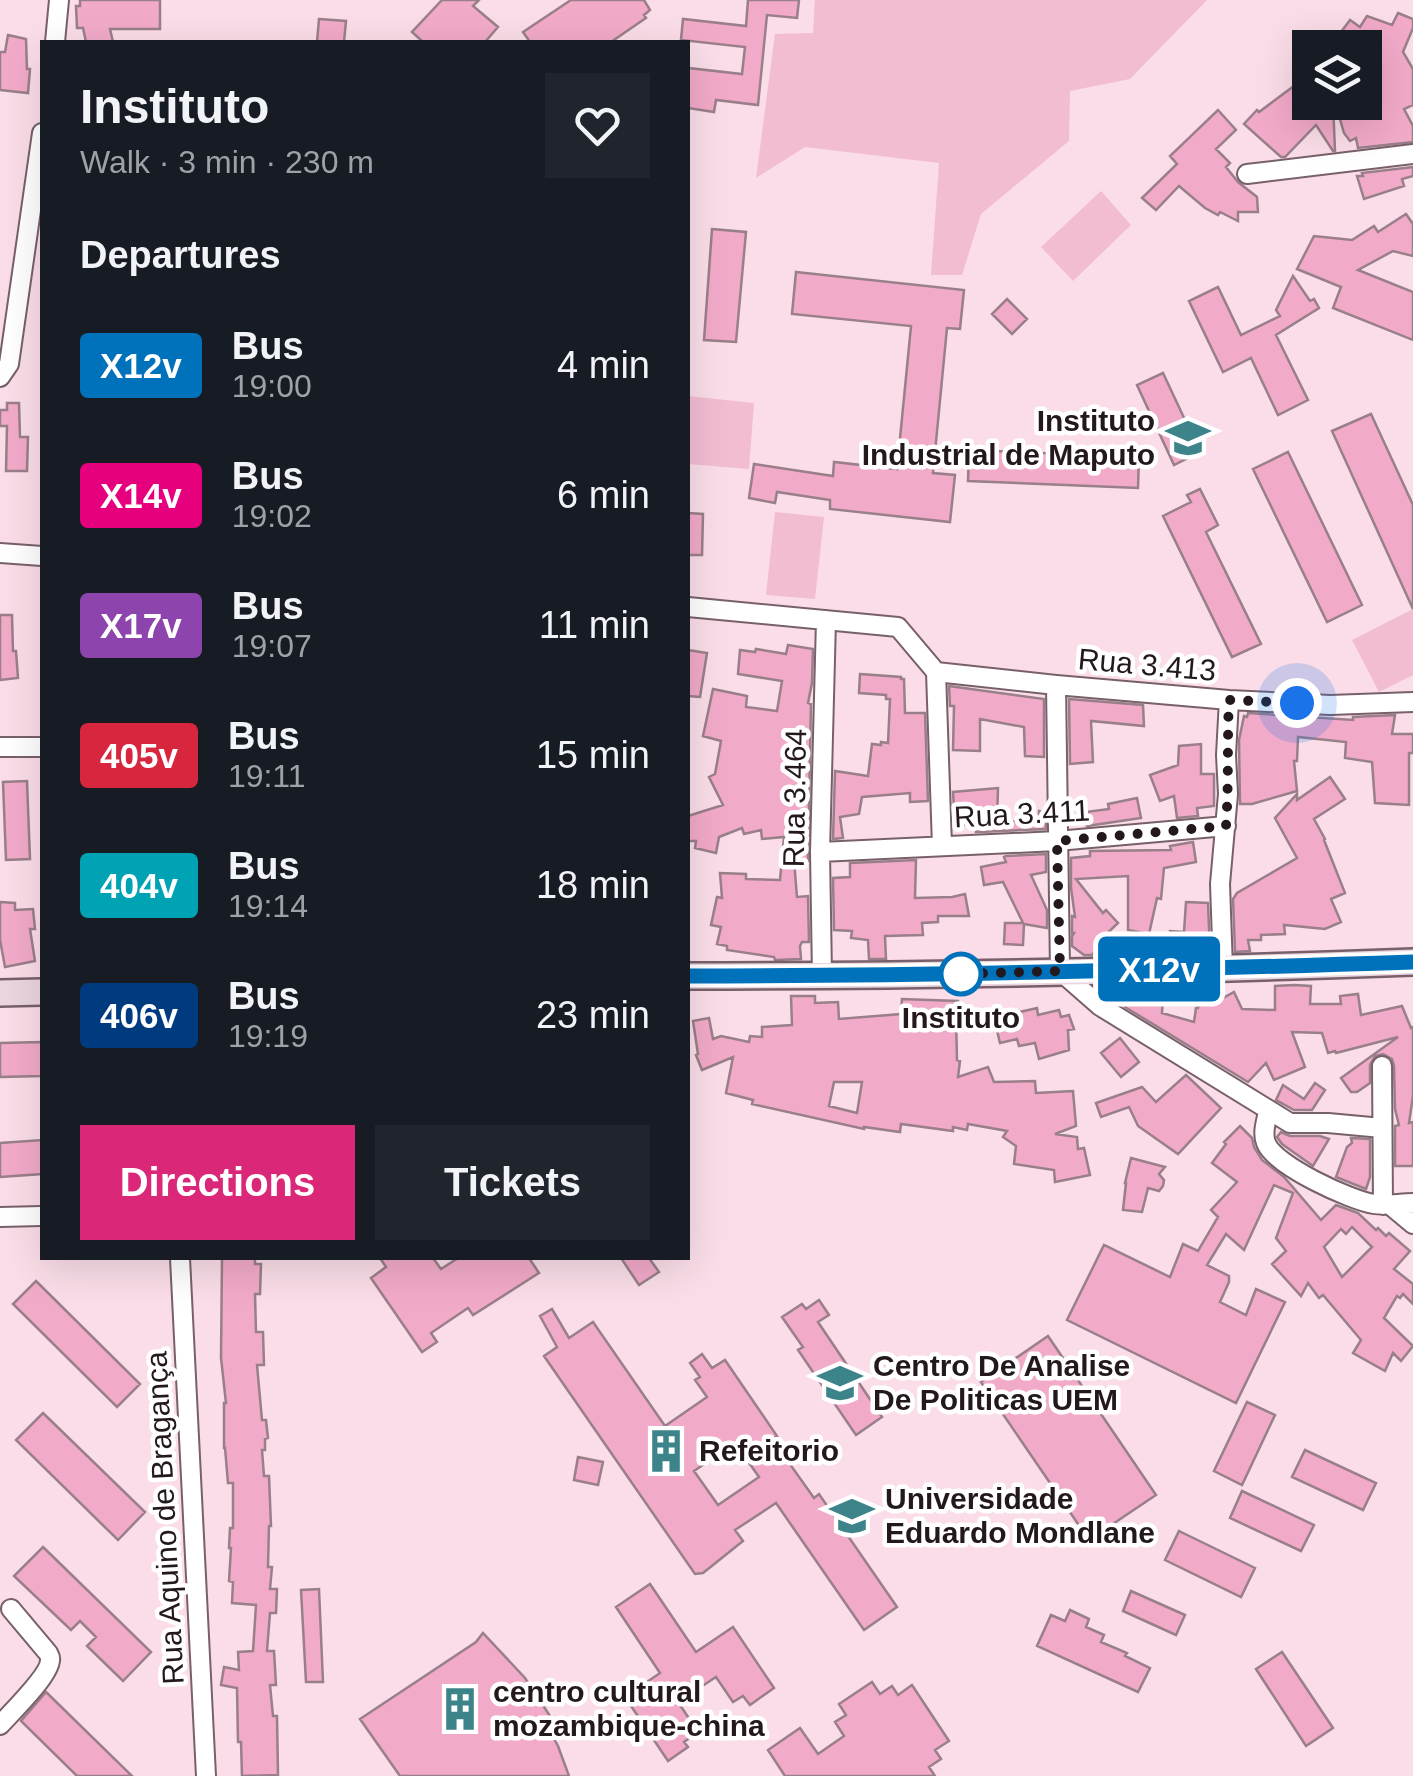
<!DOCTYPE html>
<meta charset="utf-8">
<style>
body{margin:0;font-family:Helvetica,sans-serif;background:#20242c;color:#f1f3f6;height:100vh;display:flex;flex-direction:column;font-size:38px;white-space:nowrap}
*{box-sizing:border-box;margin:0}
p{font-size:32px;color:#9ea1a6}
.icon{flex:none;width:55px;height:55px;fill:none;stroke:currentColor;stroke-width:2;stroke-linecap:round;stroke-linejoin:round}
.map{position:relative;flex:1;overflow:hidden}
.details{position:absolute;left:40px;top:40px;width:650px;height:1220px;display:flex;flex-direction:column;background:#171b24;border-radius:0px;box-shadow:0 10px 40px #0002}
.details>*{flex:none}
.badge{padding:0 20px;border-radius:8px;font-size:35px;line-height:65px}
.fabs{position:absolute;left:1292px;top:30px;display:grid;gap:20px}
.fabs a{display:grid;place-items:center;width:90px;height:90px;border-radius:0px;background:#171b24;box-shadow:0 10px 40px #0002;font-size:50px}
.you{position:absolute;width:50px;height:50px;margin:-25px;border:8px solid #fff;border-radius:50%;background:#1a73e8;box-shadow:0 0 0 15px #1a73e833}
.map>.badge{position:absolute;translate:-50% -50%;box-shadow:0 0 0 5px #fff}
h2{padding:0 40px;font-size:38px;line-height:90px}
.round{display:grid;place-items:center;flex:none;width:105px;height:105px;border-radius:0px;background:#20242c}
.overview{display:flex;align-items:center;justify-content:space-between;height:170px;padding:0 40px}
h1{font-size:48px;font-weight:700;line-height:75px}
.primary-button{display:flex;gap:20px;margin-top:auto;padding:20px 40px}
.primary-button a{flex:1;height:115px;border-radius:0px;background:#db2777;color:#fff;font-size:40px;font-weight:700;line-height:115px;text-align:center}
.primary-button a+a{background:#20242c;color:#f1f3f6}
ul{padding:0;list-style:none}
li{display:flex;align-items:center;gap:30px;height:130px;padding:0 40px}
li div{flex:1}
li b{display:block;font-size:38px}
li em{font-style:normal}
li .badge{min-width:110px;font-weight:700;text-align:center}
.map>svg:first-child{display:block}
</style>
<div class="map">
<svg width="1413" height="1776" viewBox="0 0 1413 1776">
<rect width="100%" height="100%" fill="#fadde8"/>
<path fill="#f2bdd3" d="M815 0H1207L1130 79 1070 91 1069 141 981 214 962 275H931L939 163 805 147 756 178 775 34 813 33Z
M1101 191 1131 225 1073 281 1041 247Z
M688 396 754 403 749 469 688 464Z
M775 512 824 517 815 599 766 595Z
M1413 609V675L1379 692 1352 640Z"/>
<path fill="#f2aac9" stroke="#997f89" stroke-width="2.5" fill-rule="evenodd" d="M80 0H160V29H110L113 42H86L83 28H77L76 6H80Z
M442 0H479L473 6 498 27 485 42H423L412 32Z
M571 0H644L650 10 644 15 646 18 611 42H530L523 32Z
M748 0H799L797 18 767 15 758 105 716 100 714 112 688 108V68L742 74 745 47 681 40 683 19 746 26Z
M1398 13 1413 19V28L1403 52 1413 69V105L1404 109 1413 126V142L1358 148 1356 138 1350 141 1344 133 1335 102H1369L1365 91V48H1329L1350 20 1360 27 1367 16 1392 25Z
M319 19 346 21 344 42H317Z
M8 35 26 39 27 69H30L28 93 0 90V52H5Z
M1302 80 1310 91V102H1333L1335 151H1333L1316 125 1285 157H1281L1244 124 1257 110 1259 112Z
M1218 110 1236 130 1216 149 1230 163 1226 167 1238 182 1257 197 1258 212H1238V221L1220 212 1218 215 1205 208 1179 186 1156 210 1142 198 1177 164 1170 156Z
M1413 167V176L1402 179 1404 186 1364 199 1357 176H1363L1362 173Z
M1406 214 1413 224V256L1393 251 1358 270 1413 292V340L1333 308 1341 287 1297 269 1314 236 1352 240 1374 226 1378 232Z
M712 229 746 232 736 342 704 340Z
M796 272 964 290 960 329 947 328 933 473 955 475 950 522 830 509V500L777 492 775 503 749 498 754 464 833 476 834 462 897 469 911 326 792 314Z
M1293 276 1310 301 1314 299 1319 308 1276 335 1308 400 1278 415 1251 358 1223 372 1189 301 1218 287 1241 335 1280 316 1276 310Z
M1007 299 1027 319 1012 334 992 314Z
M1163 373 1200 452 1174 465 1137 385Z
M7 403H19L20 437H28L27 471H6L7 426H0V410H7Z
M1371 414 1413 505V609L1332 431Z
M969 450 1139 457 1138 488 968 481Z
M1288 452 1362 605 1327 622 1253 469Z
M1200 489 1218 525 1206 532 1261 644 1232 657 1163 516 1191 502 1187 495Z
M688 513 703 514 702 555H688Z
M0 615H12L13 651H16L18 678 0 680Z
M788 645 813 649 812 683 808 703 811 704 808 861 794 860 797 897 808 896 809 942H802L800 946 801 959 775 960 774 957 727 950V946L717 944 721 927 711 925 717 897 722 898 720 873 746 874V879L780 880 784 837 762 839 761 830 744 834 742 828 719 837 716 853 695 848 696 841H688V816L723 805 709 777 715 774 721 741 703 736 713 689 747 696 746 707 777 711 782 681 738 674 740 650 755 652 756 649 786 654Z
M688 650 707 653 700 697 688 696Z
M860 674 901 677V679H904L905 713H925L928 801 910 802V793L862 797 859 814 840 817 843 838 833 839 835 771 868 776 872 744 881 745V742L888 743 890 699H886V695L859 693Z
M949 686 1044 699V757L1025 756 1024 727 980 719V751L953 750 954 706H950Z
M1069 699 1143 705 1144 726 1091 721 1093 762 1070 764Z
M1248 713 1353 720V717L1395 715 1392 734H1413V753H1409V805L1375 803 1372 762 1345 758 1346 742 1298 737 1297 761H1294L1297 791 1252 804H1240L1239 740 1244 716 1247 717Z
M1201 744V774H1214V806L1197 808 1198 816 1177 818 1174 796 1160 801 1150 775 1178 765 1179 746Z
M1330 777 1345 799 1314 819 1325 839 1324 840 1345 893 1331 899 1341 922 1325 929 1284 925 1285 934 1261 935V940H1248L1250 951 1235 952 1233 899 1237 893 1297 858 1275 818 1297 794V800Z
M27 781 30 859 6 860 3 782Z
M998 788 997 823 1039 819V811L1045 812 1046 829 980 832H976L977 824 955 825 953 792Z
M1137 798 1141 818 1087 826 1086 812 1109 809 1108 804Z
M1193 842 1196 862 1164 868 1161 899 1157 898 1149 934 1128 930V876L1076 879 1103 913 1106 910 1118 923 1096 944 1099 946 1092 955H1084L1072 946V936L1074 933H1072V916L1075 917 1071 888V858L1090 856V851L1171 850 1170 846Z
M1046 854V872L1031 875 1047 910V928L1024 924 1023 945 1004 944 1005 923H1023L1003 882 984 885 981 867 1006 862 1004 857 1006 856Z
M916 860 915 898 952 897 965 894 969 916H938V922L922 923 923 935 885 936 886 959H869L868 940 851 938 852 931 834 930 833 878 850 877V863Z
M0 902 15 903V910L33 909 35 929H30L35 961 5 967 0 940Z
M1186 902 1208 903 1210 952 1168 953 1170 931 1184 932Z
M1294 985 1311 986 1310 1004H1341L1340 996 1358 994 1361 1015 1402 1006 1411 1028 1413 1027V1096L1409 1123 1413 1122V1166H1395V1126L1399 1125 1395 1109 1394 1066 1392 1059 1383 1054 1375 1056 1370 1065V1083L1357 1092H1351L1341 1078 1398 1037 1336 1053 1335 1051 1328 1053 1322 1033 1292 1032 1305 1067 1274 1080 1266 1063 1248 1082 1125 1007 1129 993 1163 996 1162 1013 1194 1022 1196 1008H1198L1202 992 1223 998 1234 992 1242 1009 1275 1010V986Z
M791 996H815V1003L838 1002 839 1019 901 1014 902 999 958 1001V1017H956L957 1060 960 1061 958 1077 988 1067 994 1082 1035 1081 1036 1093 1073 1091 1076 1126 1055 1134 1077 1137 1078 1149 1084 1148 1090 1175 1055 1182 1054 1170 1014 1164 1016 1146 1003 1137 1007 1131 968 1124 967 1130 953 1127V1131L901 1124 900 1132 864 1127V1129L752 1104 753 1100 726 1093 733 1057 702 1070 696 1055 698 1054 693 1021 709 1018 713 1039 721 1036 749 1042 750 1036 762 1037V1027L792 1025ZM834 1082H862L857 1113 829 1106Z
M1037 1008 1038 1015 1059 1010 1061 1017 1069 1015 1074 1029 1068 1030 1069 1050 1039 1059 1035 1043 1019 1046 1017 1039 1000 1043 994 1018Z
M1120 1038 1139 1062 1121 1077 1101 1053Z
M42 1042V1076L0 1077V1043Z
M1186 1075 1221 1108 1178 1154 1138 1126 1129 1107 1101 1117 1096 1103 1142 1087 1156 1102Z
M1315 1083 1325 1090 1312 1110H1294L1276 1100 1283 1085 1304 1099Z
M1240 1126 1252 1138 1254 1147 1262 1160 1284 1177 1321 1220 1336 1205 1358 1213 1376 1230 1378 1228 1386 1236 1389 1233 1410 1251 1394 1269 1413 1284V1304L1403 1294 1400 1298 1397 1296 1384 1318 1413 1346 1401 1361 1393 1353 1385 1371 1353 1353 1361 1340 1323 1295 1319 1298 1308 1283 1301 1296 1272 1264 1286 1251 1276 1238 1293 1193 1274 1185 1244 1250 1226 1234 1207 1265 1229 1276V1282L1220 1302 1246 1315 1256 1289 1285 1302 1236 1403 1067 1320 1104 1245 1170 1277 1183 1244 1198 1251 1218 1217 1211 1210 1237 1182 1212 1163 1226 1144 1224 1142ZM1352 1227 1372 1247 1342 1277 1324 1247 1341 1229 1346 1234Z
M1281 1132 1290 1136H1320L1329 1139 1313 1166 1282 1144 1277 1137Z
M1351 1138 1370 1139V1177L1366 1189 1336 1177 1347 1147 1352 1143Z
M42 1140V1174L0 1177V1143Z
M1131 1158 1165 1167 1159 1174 1164 1180 1163 1186 1159 1191 1148 1188 1142 1212 1123 1210 1126 1183H1125Z
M222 1258H255V1264H261L260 1294H255L256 1332H263L264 1365H257L262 1420H266L268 1438 265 1439V1450H262L264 1476H269L271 1526H269L268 1567H272L270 1589H277L276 1613H270L267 1651H274L276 1685H270L273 1716H277L278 1775 242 1776 241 1742H238L237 1688 221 1685 224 1667 239 1670 238 1652 253 1651 256 1605 232 1603 233 1582 229 1581 231 1548H229L230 1528H233V1483H228L225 1448H224V1403H226L221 1358Z
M380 1258H433L441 1269 458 1258H529L539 1273 473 1315 468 1308 431 1333 437 1342 422 1352 371 1278 386 1267Z
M621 1258H649L659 1272 639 1285Z
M36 1281 140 1384 117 1407 13 1304Z
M819 1300 829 1315 818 1322 882 1417 856 1435 798 1350 803 1347 782 1317 802 1304 806 1309Z
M552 1309 569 1338 593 1322 665 1426 707 1397 695 1380 700 1377 690 1363 702 1354 712 1368 725 1360 777 1436 772 1439 814 1498 819 1494 897 1607 864 1630 776 1503 735 1530 743 1541 703 1573 695 1574 544 1356 557 1347 540 1316ZM735 1443 759 1477 718 1505 694 1471Z
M1048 1336 1156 1495 1089 1540 981 1382Z
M1247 1402 1275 1415 1242 1485 1214 1471Z
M43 1413 145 1512 118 1540 16 1440Z
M1305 1450 1376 1483 1363 1510 1292 1477Z
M578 1457 603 1462 598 1485 574 1480Z
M1242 1491 1314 1525 1301 1551 1230 1518Z
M1179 1531 1255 1568 1241 1597 1165 1560Z
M43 1547 151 1652 123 1681 87 1646 96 1637 80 1621 71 1630 14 1576Z
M650 1584 696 1652 733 1627 774 1688 750 1705 743 1696 733 1702 716 1677 678 1702 698 1732 684 1742 688 1747 668 1761 625 1697 660 1673 616 1607Z
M319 1589 323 1682H306L301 1590Z
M1131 1591 1185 1615 1176 1635 1123 1611Z
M1070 1610 1089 1619 1086 1627 1104 1635 1101 1642 1127 1653 1125 1656 1150 1668 1138 1692 1037 1646 1051 1615 1065 1621Z
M483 1633 525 1678 554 1722 547 1726 558 1746 569 1776H400L360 1719 476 1642Z
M1282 1652 1333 1728 1306 1746 1256 1669Z
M872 1682 880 1694 892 1686 898 1695 912 1685 949 1741 935 1750 941 1759 929 1767 935 1776H785L768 1750 800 1728 818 1754 844 1736 835 1722 846 1715 839 1704Z
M46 1692 132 1776H77L21 1721Z"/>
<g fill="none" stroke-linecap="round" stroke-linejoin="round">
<g stroke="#78606a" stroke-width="22">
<path id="street" d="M55 42 59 0
M1247 174 1413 154
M0 377 9 364 42 133
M0 553 42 556
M688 607 898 627 936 672 1056 685 1229 700 1330 705 1413 702
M936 672 942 846
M1056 685 1060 971 1100 1006 1290 1123H1328L1382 1128
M0 747H42
M820 852 1057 841 1226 826
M1223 969 1220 884 1228 794 1226 755 1229 700
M822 976 820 852 826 620
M1382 1066 1383 1205
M1268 1112C1266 1122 1262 1133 1266 1143 1275 1166 1350 1200 1374 1204 1386 1206 1400 1203 1413 1203
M1389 1204 1413 1224
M0 1217 42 1216
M180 1258 206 1776
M0 1725C11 1713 50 1675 50 1660 51 1658 49 1655 48 1653L11 1609"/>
</g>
<g stroke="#78606a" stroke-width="30">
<path id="secondary" d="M688 976C929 976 1171 971 1413 962
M0 993 42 992"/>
</g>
<use href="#street" stroke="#fff" stroke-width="18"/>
<use href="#secondary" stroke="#ebd6df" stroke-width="25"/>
</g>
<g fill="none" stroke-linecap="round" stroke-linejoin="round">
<g stroke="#fff" stroke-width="22">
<path id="line" d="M688 976C929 976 1171 970 1413 962"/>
</g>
<use href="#line" stroke="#0072bc" stroke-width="15"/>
<path stroke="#23181d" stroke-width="10" stroke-dasharray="0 18" d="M961 974H954L1060 971 1057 841 1226 826C1229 783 1227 742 1229 700L1297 703"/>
</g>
<defs>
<g id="school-bare" transform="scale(3.45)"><path d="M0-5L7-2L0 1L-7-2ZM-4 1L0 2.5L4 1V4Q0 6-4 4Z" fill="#3c8489" stroke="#fff" stroke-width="2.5" paint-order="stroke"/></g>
<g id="university-bare" transform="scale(3.45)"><path d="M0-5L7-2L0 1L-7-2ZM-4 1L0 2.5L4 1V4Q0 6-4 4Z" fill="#3c8489" stroke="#fff" stroke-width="2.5" paint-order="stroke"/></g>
<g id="building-bare" transform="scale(3.45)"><path d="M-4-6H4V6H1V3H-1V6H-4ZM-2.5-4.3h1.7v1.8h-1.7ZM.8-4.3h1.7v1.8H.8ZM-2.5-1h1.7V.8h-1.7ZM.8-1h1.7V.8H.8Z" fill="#3c8489" stroke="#fff" stroke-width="2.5" paint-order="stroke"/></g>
</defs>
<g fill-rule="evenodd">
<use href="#school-bare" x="1188" y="438"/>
<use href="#university-bare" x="840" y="1383"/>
<use href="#building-bare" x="666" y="1451"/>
<use href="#university-bare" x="852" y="1516"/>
<use href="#building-bare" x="460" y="1709"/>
</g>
<circle fill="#fff" stroke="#0072bc" stroke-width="5" cx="961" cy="974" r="20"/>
<g text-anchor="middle" stroke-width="9" stroke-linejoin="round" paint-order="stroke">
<g font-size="30" font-weight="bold" fill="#23181d" stroke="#fff" text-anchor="start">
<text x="1155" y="431" text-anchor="end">Instituto<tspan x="1155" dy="34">Industrial de Maputo</tspan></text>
<text x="873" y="1376">Centro De Analise<tspan x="873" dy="34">De Politicas UEM</tspan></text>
<text x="699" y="1461">Refeitorio</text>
<text x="885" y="1509">Universidade<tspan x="885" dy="34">Eduardo Mondlane</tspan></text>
<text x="493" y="1702">centro cultural<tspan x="493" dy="34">mozambique-china</tspan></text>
</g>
<g font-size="30" fill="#23181d" stroke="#fff">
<text transform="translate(1147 665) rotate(5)" y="10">Rua 3.413</text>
<text transform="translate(795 798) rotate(-89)" y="10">Rua 3.464</text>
<text transform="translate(1022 814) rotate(-3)" y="10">Rua 3.411</text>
<text transform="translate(165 1518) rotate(-93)" y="10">Rua Aquino de Bragança</text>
</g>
<g font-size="30" font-weight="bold" fill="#23181d" stroke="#fff">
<text x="961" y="1028">Instituto</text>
</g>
</g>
</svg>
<div class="fabs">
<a><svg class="icon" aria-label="layers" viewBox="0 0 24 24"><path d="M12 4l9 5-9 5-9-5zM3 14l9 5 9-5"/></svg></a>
</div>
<div class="you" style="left:1297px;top:703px"></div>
<b class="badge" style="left:1159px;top:969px;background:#0072bc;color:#fff">X12v</b>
<section class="details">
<div class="overview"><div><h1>Instituto</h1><p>Walk · 3 min · 230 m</p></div><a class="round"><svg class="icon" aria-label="heart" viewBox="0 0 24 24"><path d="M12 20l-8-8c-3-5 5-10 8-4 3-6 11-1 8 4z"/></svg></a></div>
<h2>Departures</h2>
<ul>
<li><span class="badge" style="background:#0072bc;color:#fff">X12v</span><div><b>Bus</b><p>19:00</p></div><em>4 min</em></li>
<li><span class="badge" style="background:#e6007e;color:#fff">X14v</span><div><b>Bus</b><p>19:02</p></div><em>6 min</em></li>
<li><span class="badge" style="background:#8e44ad;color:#fff">X17v</span><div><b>Bus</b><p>19:07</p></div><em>11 min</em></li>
<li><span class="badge" style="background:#d7263d;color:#fff">405v</span><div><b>Bus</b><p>19:11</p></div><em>15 min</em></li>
<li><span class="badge" style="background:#00a3b4;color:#fff">404v</span><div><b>Bus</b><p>19:14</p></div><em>18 min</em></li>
<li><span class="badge" style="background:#003b80;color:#fff">406v</span><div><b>Bus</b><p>19:19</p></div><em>23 min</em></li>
</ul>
<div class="primary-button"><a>Directions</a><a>Tickets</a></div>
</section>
</div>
